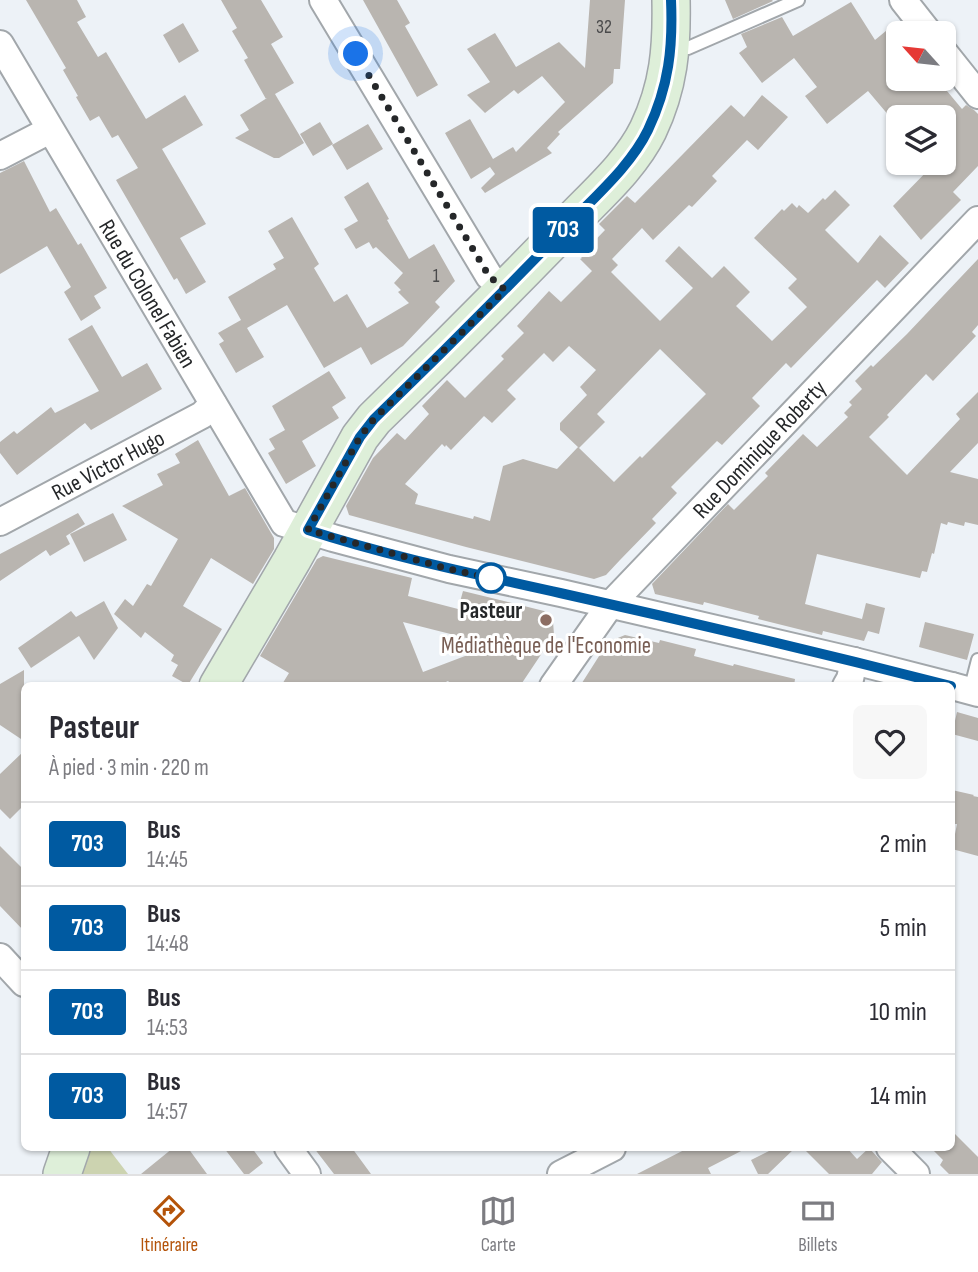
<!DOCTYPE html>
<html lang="fr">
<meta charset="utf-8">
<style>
body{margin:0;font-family:"Sofia Sans Condensed",sans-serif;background:#f7f7f7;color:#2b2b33;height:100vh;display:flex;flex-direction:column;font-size:26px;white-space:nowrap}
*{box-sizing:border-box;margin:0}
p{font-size:23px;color:#7c7c81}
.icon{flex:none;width:38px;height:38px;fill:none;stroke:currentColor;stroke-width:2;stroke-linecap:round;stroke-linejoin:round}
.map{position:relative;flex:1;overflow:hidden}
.drawer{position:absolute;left:21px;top:682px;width:934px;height:469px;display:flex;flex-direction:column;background:#fff;border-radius:10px;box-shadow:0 2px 5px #0004}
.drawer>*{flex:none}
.badge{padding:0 14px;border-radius:5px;font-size:24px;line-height:46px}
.needle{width:46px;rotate:297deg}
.buttons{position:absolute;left:886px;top:21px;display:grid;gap:14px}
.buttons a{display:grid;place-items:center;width:70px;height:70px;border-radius:10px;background:#fff;box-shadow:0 2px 5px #0004;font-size:35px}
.you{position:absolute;width:35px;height:35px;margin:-18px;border:5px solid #fff;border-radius:50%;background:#1a73e8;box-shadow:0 0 0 10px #1a73e833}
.map>.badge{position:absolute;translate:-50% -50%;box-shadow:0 0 0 4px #fff}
.round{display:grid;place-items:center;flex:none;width:74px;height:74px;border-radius:10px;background:#f7f7f7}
.summary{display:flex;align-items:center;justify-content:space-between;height:119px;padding:0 28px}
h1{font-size:33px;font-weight:700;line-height:52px}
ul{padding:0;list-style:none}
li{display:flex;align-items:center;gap:21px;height:84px;padding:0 28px;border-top:2px solid #e1e1e2}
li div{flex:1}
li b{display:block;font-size:26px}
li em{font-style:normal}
li .badge{min-width:77px;font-weight:700;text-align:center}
.tabs{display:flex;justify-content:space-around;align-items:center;height:98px;border-top:2px solid #e1e1e2;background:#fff;font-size:19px;color:#7c7c81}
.tabs a{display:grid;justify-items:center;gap:4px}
.tabs .current{color:#b45309}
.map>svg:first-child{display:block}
</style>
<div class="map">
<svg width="978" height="1174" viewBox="0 0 978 1174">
<rect width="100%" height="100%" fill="#edf2f7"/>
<path fill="#ccd3b0" d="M90 1148H108L128 1174H81Z"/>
<path fill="#b9b5b0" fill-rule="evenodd" d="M26 0H77L86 17 77 22 98 57 106 52 146 119 185 95 203 125 162 149 206 224 180 238 206 282 186 294 177 278 174 280 116 180 138 168 118 135 112 138 99 116 90 121 76 97 78 96 63 70 66 68Z
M221 0H261L283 37 271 44 294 83 275 94 304 143 279 158H274L235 138 249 130 240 115 267 98 266 99 244 60 248 58 232 31 237 28Z
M363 0H397L410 23 405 26 438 85 417 97Z
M590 0H625L620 69H614L613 83 558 132 560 134 547 148 552 153 485 193 481 188 495 174 490 167 471 179 445 133 470 119 493 159 513 147 516 152 565 102 542 76 518 94 514 90 485 113 467 95 490 82 467 49 495 33 516 67 559 42 585 68Z
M725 0H772L773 1 733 19Z
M851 2 875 40 898 21V79H937L962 109 966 105 974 110 978 114V166L953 192 961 200 921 240 893 206 935 163H943V155L954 143 943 133V117H932L925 109 915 117H890L868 91 827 124 805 96 817 87 794 58 762 83 739 53 747 47 741 34 782 17 793 36Z
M183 23 199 51 179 63 163 35Z
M762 95 788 117 758 150 747 140 712 176 717 181 692 207 689 205 653 240 642 228 612 259 618 265 611 272 660 321 693 288 665 261 679 246 712 278 724 266 750 292 736 306 772 341 807 307 788 288 797 279 754 238 782 209 784 211 792 203 797 208 799 205 808 213 823 198 825 200 835 190 850 205 825 230 858 263 880 235 909 263 885 288 877 280 791 368 786 363 752 398 760 406 722 445 717 441 671 487 677 493 652 519 656 523 620 560 606 575 594 579 466 547 349 515 346 506 373 458 397 433 405 440 429 414 422 406 447 380 465 398 504 359 501 356 524 333 517 326 549 291 561 302 592 271 580 259 582 258 580 256 605 230 599 224 627 196 635 203 731 105 744 117ZM569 346 596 370 580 387 587 395 560 423V430L579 448 605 422 597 414 660 349 706 394 642 458 640 456 614 482 578 447 557 469 523 459 503 466 490 521 474 516 473 519 415 504 418 494 405 484 442 444 445 447 446 445 451 450 484 416 492 423 516 399 507 390 544 353 553 362Z
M320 122 333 144 313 156 300 134Z
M368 124 383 149 347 170 332 145Z
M24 161 50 212 56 208 78 245 81 243 107 288 94 296 101 308 81 321 64 292 71 287 47 246 0 274V173Z
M368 182 389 219 387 220 409 259 434 244 455 281 435 302 440 307 403 346 371 365 361 347 324 368 287 305 247 328 264 357 236 373 219 344 224 341 218 333 241 320 228 297 276 269 273 264 284 258 268 231 292 217 319 264 314 268 334 302 347 294 367 328 409 303 398 292 401 290 394 283 403 273 376 247 373 249 369 242 356 249 344 229 358 221 344 197Z
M978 259V325L972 332 976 336 933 381 926 374 887 415 889 417 869 437 907 475 960 419 956 414 978 392V443L950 472 978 479V525L965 522 964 526 948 522 947 525 941 523 934 554 932 553 927 572 922 571 920 578 817 554 805 604 862 619 866 603 885 608 879 634 868 631 864 641 823 631 822 635 758 619 759 616 704 602 703 605 655 594 652 584 728 504 734 510 768 476 765 473 803 434 817 447 848 417 844 413 852 405 849 402 862 389 855 381 871 365 873 367 907 334Z
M92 325 122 377 147 363 162 389 91 430 85 423 17 475 0 453V442L14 431 17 434 51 407 55 413 99 391 68 339Z
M329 371 346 398 332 407 339 418 302 441 316 466 286 484 268 453 275 449 269 439 285 430 272 406Z
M198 440 229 496 245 488 274 538V549L253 584 211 558 183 606 222 629 188 685 172 676 178 665 171 661 174 655 145 632 141 638 114 614 125 599 133 606 147 584 151 586 178 539 122 506 163 485 157 474 180 463 175 454Z
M78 513 85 524 66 536 70 544 50 556 46 550 0 581V554Z
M113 513 127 540 84 562 70 534Z
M323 556 412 578 408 596 458 609 463 591 544 611 553 621 554 635 520 686H453L448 681 437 686H281L289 673 260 656 317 559ZM403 622 494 645 423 672Z
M104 601 118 628 94 660 79 636 31 668 18 648 71 611 76 617Z
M925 622 974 634 967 660 919 647Z
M625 635 659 643 660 640 696 649 694 656 733 666 734 664 795 679 794 686H580L608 642Z
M24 670V741L0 725V684Z
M957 712 978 718V741L952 734Z
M24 751V805L10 819 0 809V774Z
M952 790 974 795 973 796 978 797V856L952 849 957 824H952Z
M0 846 24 870V931L0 906Z
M952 1131 978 1157V1174H949L940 1165 943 1160 931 1148H952Z
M173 1148H188L207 1174H141Z
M224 1148H252L263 1163 249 1174H244Z
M314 1148H352L371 1174H334Z
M688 1148H747L708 1168 711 1174H637Z
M775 1148H795L768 1174H758L751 1160Z
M803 1148H847L857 1159 869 1148 882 1162 872 1174H829Z"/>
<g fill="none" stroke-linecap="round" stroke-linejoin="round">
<g stroke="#a2a7ab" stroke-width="16">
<path id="lane" d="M672 45 688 48 798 0
M970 691 978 660"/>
</g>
<g stroke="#a2a7ab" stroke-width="30">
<g id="street">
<path d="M323 0 489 276 505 290"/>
<path d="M903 0 929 33"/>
<path id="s1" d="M0 44 284 523 333 538 449 569 561 593 854 661 952 686"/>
<path d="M943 51 978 95"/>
<path d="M0 156 50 130"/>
<path id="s2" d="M0 522 202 415 213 404"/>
<path id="s3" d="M553 686 610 605 978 220"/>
<path d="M846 686 850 679 854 661"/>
<path d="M952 686 978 693"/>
<path d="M0 957 24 983"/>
<path d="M288 1148 307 1174"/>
<path d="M890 1148 916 1174"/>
<path d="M561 1174 612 1148"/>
</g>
</g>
<g stroke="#a2a7ab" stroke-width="40">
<path id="secondary" d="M218 686 292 560 360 437 374 419C439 356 503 292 566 227 594 197 630 167 648 130 669 86 672 48 671 0
M62 1174 71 1148"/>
</g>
<use href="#lane" stroke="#fff" stroke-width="12"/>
<use href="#street" stroke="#fff" stroke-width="26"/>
<use href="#secondary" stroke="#deefd9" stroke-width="37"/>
</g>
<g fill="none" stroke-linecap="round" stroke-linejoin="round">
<g stroke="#fff" stroke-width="16">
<path id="line" d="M671 0C673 47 669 86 648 130 630 167 594 197 566 227 503 292 439 356 374 419L360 437 308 530C391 557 475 574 560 593 691 622 821 653 951 686"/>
</g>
<use href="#line" stroke="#005aa1" stroke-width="10"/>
<path stroke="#252729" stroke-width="7" stroke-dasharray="0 12.6" d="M356 54 489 276 505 290 374 419 360 437 308 530 449 569 494 579 491 578"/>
</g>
<circle fill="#fff" stroke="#005aa1" stroke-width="3.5" cx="491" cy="578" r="14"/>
<circle fill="#8d6e63" stroke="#fff" stroke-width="2.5" cx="546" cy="620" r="7"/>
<g text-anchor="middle" stroke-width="6" stroke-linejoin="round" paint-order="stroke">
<g font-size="19" fill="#4a4a4b">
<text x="604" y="33">32</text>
<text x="436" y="282">1</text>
</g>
<g font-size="23" fill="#252729" stroke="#fff">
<text dy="8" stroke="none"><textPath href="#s1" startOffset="290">Rue du Colonel Fabien</textPath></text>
<text dy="8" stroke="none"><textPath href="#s3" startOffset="315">Rue Dominique Roberty</textPath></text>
<text dy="8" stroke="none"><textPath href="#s2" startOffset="122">Rue Victor Hugo</textPath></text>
</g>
<g font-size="23" font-weight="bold" fill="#252729" stroke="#fff">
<text x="491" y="618">Pasteur</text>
</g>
<g font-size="23" fill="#785e54" stroke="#fff">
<text x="546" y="653">Médiathèque de l'Economie</text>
</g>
</g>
</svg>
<div class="buttons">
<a><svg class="needle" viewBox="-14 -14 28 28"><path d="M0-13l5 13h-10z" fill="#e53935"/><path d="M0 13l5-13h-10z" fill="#7c7c81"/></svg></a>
<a><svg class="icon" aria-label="layers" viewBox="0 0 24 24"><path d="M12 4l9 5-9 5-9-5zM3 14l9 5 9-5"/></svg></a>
</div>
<div class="you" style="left:356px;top:54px"></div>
<b class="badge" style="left:563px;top:230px;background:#005aa1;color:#fff">703</b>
<section class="drawer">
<div class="summary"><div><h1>Pasteur</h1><p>À pied · 3 min · 220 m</p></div><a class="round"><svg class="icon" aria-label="heart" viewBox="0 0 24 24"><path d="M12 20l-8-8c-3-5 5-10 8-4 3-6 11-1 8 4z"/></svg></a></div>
<ul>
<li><span class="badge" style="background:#005aa1;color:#fff">703</span><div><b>Bus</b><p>14:45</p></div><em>2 min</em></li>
<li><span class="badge" style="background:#005aa1;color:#fff">703</span><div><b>Bus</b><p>14:48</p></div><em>5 min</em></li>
<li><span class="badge" style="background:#005aa1;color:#fff">703</span><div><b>Bus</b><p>14:53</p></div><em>10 min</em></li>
<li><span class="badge" style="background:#005aa1;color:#fff">703</span><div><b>Bus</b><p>14:57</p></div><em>14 min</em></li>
</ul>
</section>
</div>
<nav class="tabs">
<a class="current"><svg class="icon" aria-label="directions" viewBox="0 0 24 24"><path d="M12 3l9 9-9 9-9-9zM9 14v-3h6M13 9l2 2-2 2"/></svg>Itinéraire</a>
<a><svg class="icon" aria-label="map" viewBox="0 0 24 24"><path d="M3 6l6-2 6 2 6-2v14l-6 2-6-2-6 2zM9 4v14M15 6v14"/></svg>Carte</a>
<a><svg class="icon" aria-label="tickets" viewBox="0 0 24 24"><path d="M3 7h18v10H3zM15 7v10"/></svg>Billets</a>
</nav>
